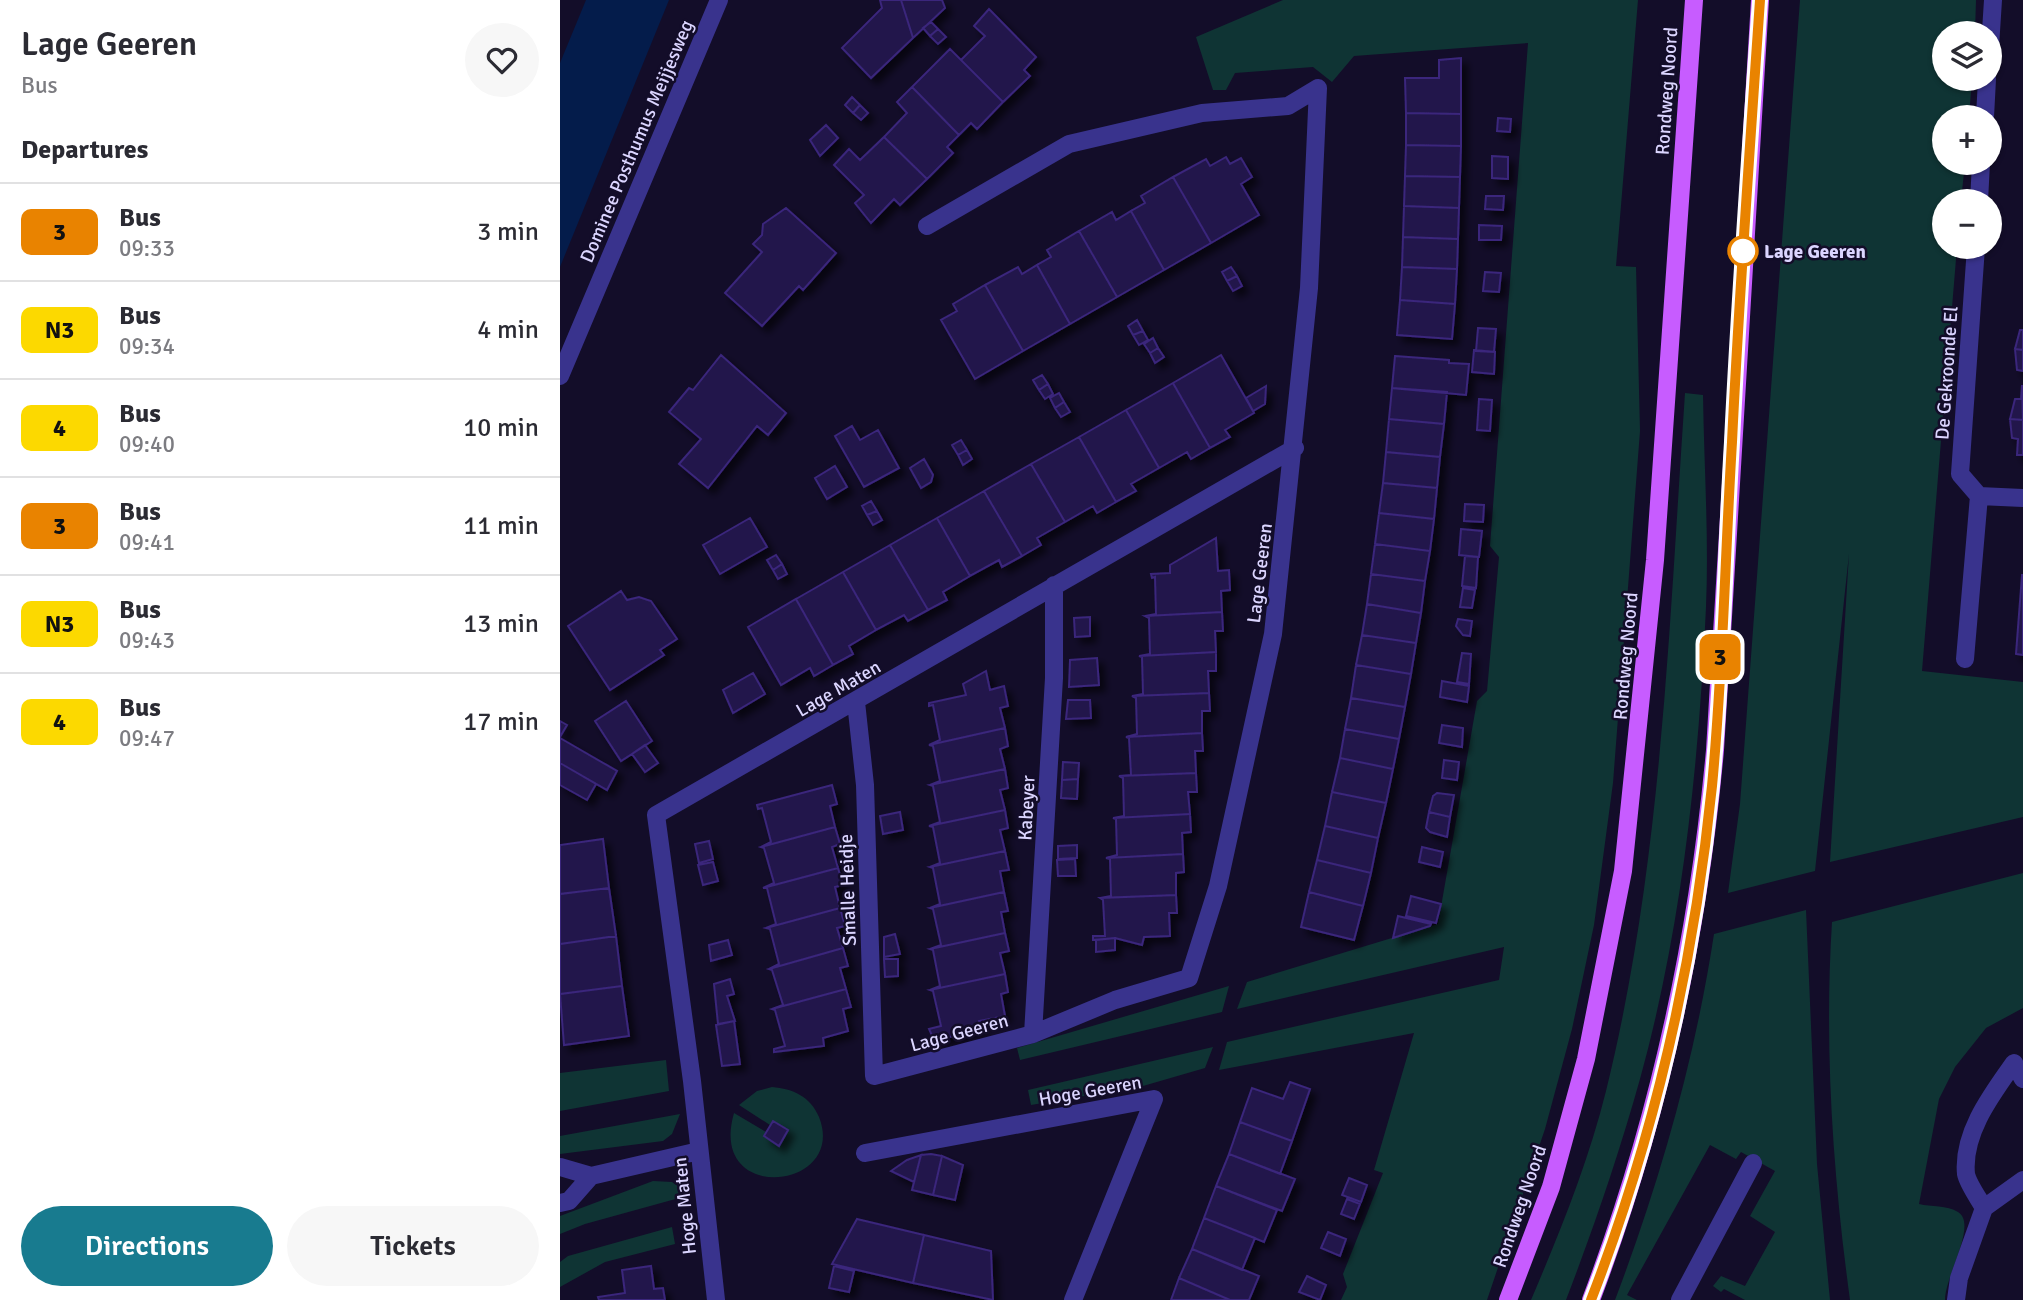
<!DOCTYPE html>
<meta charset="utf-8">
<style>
body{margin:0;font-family:Signika,sans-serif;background:#f7f7f7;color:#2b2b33;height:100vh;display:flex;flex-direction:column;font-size:26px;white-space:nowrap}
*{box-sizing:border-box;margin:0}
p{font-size:23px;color:#7c7c81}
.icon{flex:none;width:38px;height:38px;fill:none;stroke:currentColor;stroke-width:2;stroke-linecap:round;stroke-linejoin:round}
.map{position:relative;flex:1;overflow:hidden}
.sheet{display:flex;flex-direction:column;background:#fff;width:560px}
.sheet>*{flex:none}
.badge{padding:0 14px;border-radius:10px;font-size:24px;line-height:46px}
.tools{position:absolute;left:1372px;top:21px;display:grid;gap:14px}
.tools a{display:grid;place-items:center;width:70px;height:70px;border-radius:50%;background:#fff;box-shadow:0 2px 5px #0004;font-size:35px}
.map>.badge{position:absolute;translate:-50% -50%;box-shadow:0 0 0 4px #fff}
h2{padding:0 21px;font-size:26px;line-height:63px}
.round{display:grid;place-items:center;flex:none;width:74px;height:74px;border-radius:37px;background:#f7f7f7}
.head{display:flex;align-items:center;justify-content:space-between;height:119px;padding:0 21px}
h1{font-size:33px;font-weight:600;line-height:52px}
.button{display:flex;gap:14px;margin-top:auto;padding:14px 21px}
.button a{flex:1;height:80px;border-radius:42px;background:#187b8f;color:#fff;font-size:28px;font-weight:600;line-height:80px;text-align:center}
.button a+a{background:#f7f7f7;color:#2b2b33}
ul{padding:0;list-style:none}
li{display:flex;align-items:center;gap:21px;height:98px;padding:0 21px;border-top:2px solid #e1e1e2}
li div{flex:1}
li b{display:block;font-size:26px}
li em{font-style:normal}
li .badge{min-width:77px;font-weight:700;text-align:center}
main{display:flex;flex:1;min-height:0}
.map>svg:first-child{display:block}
</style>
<main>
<section class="sheet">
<div class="head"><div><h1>Lage Geeren</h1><p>Bus</p></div><a class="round"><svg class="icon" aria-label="heart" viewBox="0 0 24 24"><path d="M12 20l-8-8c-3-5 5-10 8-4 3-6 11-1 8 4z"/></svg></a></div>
<h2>Departures</h2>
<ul>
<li><span class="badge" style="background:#e98300;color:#111">3</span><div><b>Bus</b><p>09:33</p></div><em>3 min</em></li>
<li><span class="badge" style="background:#fcd900;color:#111">N3</span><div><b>Bus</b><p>09:34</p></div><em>4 min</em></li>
<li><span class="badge" style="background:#fcd900;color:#111">4</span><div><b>Bus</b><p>09:40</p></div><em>10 min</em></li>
<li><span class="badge" style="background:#e98300;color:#111">3</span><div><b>Bus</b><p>09:41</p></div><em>11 min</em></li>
<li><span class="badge" style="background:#fcd900;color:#111">N3</span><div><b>Bus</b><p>09:43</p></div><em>13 min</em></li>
<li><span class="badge" style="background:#fcd900;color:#111">4</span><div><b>Bus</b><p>09:47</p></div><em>17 min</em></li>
</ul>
<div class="button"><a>Directions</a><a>Tickets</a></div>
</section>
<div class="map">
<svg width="1463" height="1300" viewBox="0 0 1463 1300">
<defs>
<filter id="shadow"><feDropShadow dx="6" dy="6" stdDeviation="3.5" flood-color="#0009"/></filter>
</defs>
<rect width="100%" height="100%" fill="#130d29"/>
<path fill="#0f3434" d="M723 0H1078L1056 266 1076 267 1080 431 1053 783 1034 925 1012 1029 985 1129 927 1300H781L787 1287 783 1274 823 1173 814 1170 854 1033 659 1070 667 1042 939 980 944 947 677 1009 687 982 878 924 917 701 927 691 939 557 930 546 968 43 794 56 772 82 753 67 675 73 666 90H653L636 37Z
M1240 0H1416L1415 33H1384V79H1412L1409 117H1384V163H1405L1401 201H1384V247H1397L1362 671 1463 682V817L1270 862 1289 554 1255 871 1168 893 1180 804Z
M1125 393 1143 395C1144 466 1149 537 1146 607 1139 764 1122 927 1080 1079 1059 1154 1034 1227 1006 1300H971C1000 1232 1028 1163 1046 1091 1102 864 1109 625 1125 393Z
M1463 873V1008L1426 1028 1395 1067 1379 1099 1359 1204C1371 1207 1387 1205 1398 1212 1418 1224 1385 1276 1385 1300H1290C1273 1175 1264 1048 1272 922Z
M1246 910 1257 1164 1270 1300H1185L1164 1289 1161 1292 1153 1286 1161 1276 1185 1286 1215 1232 1190 1216 1215 1171 1181 1152 1176 1159 1150 1145 1067 1295 1077 1300H1055C1100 1181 1135 1059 1154 934Z
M669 986 662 1012 460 1060 457 1048Z
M653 1047 645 1068 583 1086 471 1105 468 1090Z
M106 1060 109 1091 0 1111V1073Z
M212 1087C233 1089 250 1096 259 1117 288 1190 147 1206 174 1113L206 1132 210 1125 179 1105 197 1091Z
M120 1114 112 1134 103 1141 0 1154V1136Z
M93 1181 112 1182 130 1195 25 1224 0 1234V1216Z
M112 1227 115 1244 45 1262 0 1287V1262L8 1256Z"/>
<path fill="#041c4b" d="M26 0H109L0 267V63Z"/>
<path fill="#23174c" stroke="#3a267b" stroke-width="2" filter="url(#shadow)" d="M320 0H341L353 38 311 78 282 48 322 8Z
M341 0H382L385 8 353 38Z
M429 9 476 57 464 70 470 76 443 102 401 60 425 36 414 26Z
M371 22 378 29 370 36 363 28Z
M378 29 386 37 378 44 370 36Z
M390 49 443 102 417 129 411 123 399 135 352 87Z
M901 58V114L846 113 845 78H879V60Z
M352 87 399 135 387 147 393 153 367 179 324 137 347 113 337 102Z
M292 97 300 105 293 113 285 105Z
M300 105 308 113 301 120 293 113Z
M846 113 901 114V146L846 145Z
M938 118 951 119 950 132 937 131Z
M266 125 278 138 260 156 250 140Z
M324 137 367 179 340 205 334 199 311 223 295 203 304 195 274 165 289 149 300 160Z
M846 145 901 146 900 177 845 176Z
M932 156 948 157V179L932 178Z
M666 157 670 164 681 158 692 177 681 184 699 215 651 243 613 177 646 159 650 166Z
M845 176 900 177 899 208 844 206Z
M613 177 651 243 604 270 571 211 585 203 581 196Z
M926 196H944L943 210 925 209Z
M844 206 899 208 898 239 843 237Z
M226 208 276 253 243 290 239 286 202 326 165 293 202 252 193 244 202 235 203 224Z
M571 211 604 270 557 297 519 231 552 212 556 220Z
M919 225 942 226 941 240H919Z
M519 231 557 297 510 324 477 265 491 257 487 250Z
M843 237 898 239 897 269 842 267Z
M477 265 510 324 463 351 425 285 458 267 462 274Z
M671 267 677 276 667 281 662 272Z
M842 267 897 269 895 304 840 300Z
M925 272 941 273 939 292 923 291Z
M677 276 682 286 673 291 667 281Z
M425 285 463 351 415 379 381 320 397 311 393 304Z
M840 300 895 304 892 339 837 335Z
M577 320 583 331 573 335 568 326Z
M918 328 936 329 934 352 916 351Z
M1460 330H1463V350L1455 349Z
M583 331 588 340 579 345 573 335Z
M593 338 598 348 590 353 584 344Z
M598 348 604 357 595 363 590 353Z
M1455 349 1463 350V371L1457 370Z
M914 350 935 352 934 374 912 372Z
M161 355 226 413 208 435 197 426 148 488 119 464 141 439 109 412 129 388 133 390Z
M661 355 694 413 665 430 670 437 650 448 613 383Z
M835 356 889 360V363L909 364 906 395 832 388Z
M482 375 488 384 479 390 473 380Z
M613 383 650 448 631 459 627 452 599 468 566 410Z
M488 384 493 394 485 399 479 390Z
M1462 385 1463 420 1450 419 1455 399H1461Z
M706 386 705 404 693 411 686 398Z
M832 388 887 392 884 424 829 419Z
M499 393 504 402 495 408 490 398Z
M919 399 932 400 930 431 917 430Z
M504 402 510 412 501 417 495 408Z
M566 410 599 468 571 484 576 491 556 502 519 437Z
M829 419 884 424 880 457 826 452Z
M1450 419 1463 420V455H1457L1458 439 1452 438Z
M292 426 300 440 318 430 339 468 304 487 275 436Z
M519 437 556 502 537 513 533 506 505 522 471 464Z
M401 440 407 450 398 455 392 445Z
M407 450 412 459 403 465 398 455Z
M826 452 880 457 877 488 823 483Z
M364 459 373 475 371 482 361 488 350 468Z
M471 464 505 522 477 538 481 545 462 556 424 491Z
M275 466 287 487 267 499 255 478Z
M823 483 877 488 874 519 819 513Z
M424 491 462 556 442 567 439 560 410 576 377 518Z
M311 501 317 511 307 515 302 506Z
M905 504 924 505 923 522 904 521Z
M317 511 322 520 313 525 307 515Z
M819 513 874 519 870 551 815 544Z
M190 518 207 547 160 574 143 545Z
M377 518 410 576 383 592 387 600 368 610 330 545Z
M901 529 922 531 919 557 899 555Z
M656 538 658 571 669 570 670 590 661 591 662 612 585 616 596 614 595 577 592 578 591 574 610 573V565Z
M815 544 870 551 865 581 811 574Z
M330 545 368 610 348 621 344 615 316 630 283 572Z
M216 555 222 564 213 570 207 560Z
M905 556 918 557 916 588 902 586Z
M222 564 227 574 218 579 213 570Z
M283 572 316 630 289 646 293 654 273 665 236 599Z
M811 574 865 581 861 613 807 604Z
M1462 575H1463V655L1456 654Z
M903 588 915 590 912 608 900 607Z
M61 591 67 600 79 597 91 601 117 639 100 650 104 655 50 690 8 626Z
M236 599 273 665 254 676 250 668 221 685 188 627Z
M807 604 861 613 856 643 802 635Z
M662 612 663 631H655L656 652 579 656 590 654 589 618 585 616Z
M530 617V636L515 637 514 618Z
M898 619 912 621 910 636 903 635 896 626Z
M802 635 856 643 851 674 796 665Z
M656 652V671H648L649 693 572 696 583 694 582 657 579 656Z
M902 653 911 654 909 684 897 682Z
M537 658 539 685 509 687 510 660Z
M796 665 851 674 845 707 791 698Z
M426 671 430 690 444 686 448 706 440 708 445 728 369 745 380 740 373 705 369 706V703L406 695 403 684Z
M193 673 205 694 173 713 163 690Z
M882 681 909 686 907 702 880 697Z
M649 693 650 711H642V733L566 737 577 734 576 698 572 696Z
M791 698 845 707 839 739 785 729Z
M508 700H530L531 718 506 719Z
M66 701 92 741 61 761 35 721Z
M0 721 7 725 0 737Z
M882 725 903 728 902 747 879 743Z
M445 728 448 746 440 749 445 769 370 785 380 781 373 746 369 745Z
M785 729 839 739 833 769 780 758Z
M642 733 643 751H635L636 773 559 776 571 775 569 738 566 737Z
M0 738 57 771 47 790 0 763Z
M85 745 98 763 85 772 72 754Z
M780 758 833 769 826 803 772 792Z
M884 760 899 762 897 780 882 778Z
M503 762 519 763 518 779 502 780Z
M0 763 36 784 27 800 0 785Z
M445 769 448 788 440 790 445 810 369 826 380 822 373 786 370 785Z
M636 773 637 792H628L630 814 553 818 564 816 563 778 559 776Z
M518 779 517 799 501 798 502 780Z
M272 785 277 804 270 806 275 827 201 847 211 842 202 808 198 809 197 805Z
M772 792 826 803 818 838 765 826Z
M877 793 894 795 890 817 869 812 873 796Z
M445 810 448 828 440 830 445 851 370 867 380 863 373 827 369 826Z
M340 812 343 830 323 834 320 816Z
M869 812 890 817 887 837 870 832 866 828Z
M630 814 631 832 622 833 623 854 546 858 557 855 556 819 553 818Z
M765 826 818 838 811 873 757 860Z
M275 827 280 844 272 847 278 868 203 888 214 883 204 848 201 847Z
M43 839 49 888 0 894V845Z
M149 841 153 859 139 863 135 844Z
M517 845V858L498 859V846Z
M862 847 883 852 880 867 859 862Z
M445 851 449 870 440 871 444 892 370 908 380 904 373 868 370 867Z
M623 854 624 872 616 873V895L540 898 551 896 550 859 546 858Z
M515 859 516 876H498L497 860Z
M757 860 811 873 803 906 749 892Z
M153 862 158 881 143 885 138 865Z
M278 868 283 885 275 887 280 908 206 928 216 924 207 888H203Z
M49 888 56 936 0 944V894Z
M444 892 448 911 441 912 445 933 370 949 381 945 373 909 370 908Z
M749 892 803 906 794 940 741 927Z
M616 895 617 913H609L610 936 584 937 582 945 555 938 533 940V936H545L543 900 540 898Z
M851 896 881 904 876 923 846 916Z
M280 908 285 926 277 928 283 948 209 969 219 964 210 929 206 928Z
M838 916 871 924 870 926 833 938Z
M445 933 449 951 440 953 445 974 370 990 380 986 373 950 370 949Z
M335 934 340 954 324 957V937Z
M56 936 62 986 0 994V944Z
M555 938V950L536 952V940Z
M168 940 172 955 151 961 149 945Z
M283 948 288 966 280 968 286 989 212 1009 223 1005 212 970 209 969Z
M324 959H338V976L325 977Z
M445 974 448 992 441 994 445 1016 419 1021 420 1029 403 1030 404 1034 374 1040 369 1029 381 1026 373 991 370 990Z
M170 979 174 994 167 996 175 1021 158 1024 154 984Z
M62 986 69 1036 4 1045 0 994Z
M286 989 291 1007 283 1009 288 1031 263 1038 264 1046 214 1052V1049L225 1046 215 1010 212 1009Z
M174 1021 180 1064 162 1066 156 1025Z
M730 1082 750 1089 732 1141 680 1122 692 1088 723 1099Z
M213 1121 228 1130 219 1146 204 1136Z
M680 1122 732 1141 720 1174 669 1154Z
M371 1154 382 1156 373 1195 352 1190 361 1155Z
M669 1154 735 1179 722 1211 656 1186Z
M361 1155 354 1182 331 1171 347 1160Z
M382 1156 403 1165 395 1200 373 1195Z
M789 1178 807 1185 801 1202 782 1195Z
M656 1186 717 1210 704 1242 644 1218Z
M787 1199 800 1204 794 1219 781 1214Z
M644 1218 695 1238 682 1270 632 1249Z
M297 1219 364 1235 353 1283 272 1264Z
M768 1232 786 1239 780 1256 761 1248Z
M364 1235 431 1251 433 1300 353 1283Z
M632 1249 699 1276 689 1300H670L619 1278Z
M91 1266 94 1289 103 1288 105 1300H39L38 1297 65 1293 62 1270Z
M274 1266 294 1271 289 1292 269 1288Z
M747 1276 766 1285 760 1300 739 1292Z
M619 1278 670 1300H611Z"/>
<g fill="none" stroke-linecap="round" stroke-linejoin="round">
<path stroke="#39338d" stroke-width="18" d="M1424 1208C1419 1199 1408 1184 1406 1174 1402 1133 1432 1094 1454 1063L1463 1079"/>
<path stroke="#39338d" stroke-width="18" d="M1430 47 1433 0
M1425 117 1427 79
M1419 201 1421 163
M1416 247 1400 474 1419 496 1463 498
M0 376 159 0
M1405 659 1419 496
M296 702 305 785 314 1076 473 1034 555 1000 629 978 658 886 713 634 749 288 758 88 728 106 642 113 509 144 367 226
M473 1034 494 678V585
M305 1153 594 1099 513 1300
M0 1167 31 1176
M0 1203 9 1201 31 1176 139 1151
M156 1300 132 1081 96 815 735 448
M1120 1300 1193 1163
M1396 1300 1399 1278 1424 1208 1463 1180"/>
<path stroke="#c75cff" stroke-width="18" d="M948 1300 991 1187 1026 1059 1063 871 1095 560 1134 0
M1031 1300C1098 1123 1138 938 1155 750L1200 0"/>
</g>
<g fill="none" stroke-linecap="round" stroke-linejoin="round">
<g stroke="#fff" stroke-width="16">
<path id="line" d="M1031 1300C1095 1135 1134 962 1152 786 1163 672 1165 557 1172 442 1179 295 1190 147 1200 0"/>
</g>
<use href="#line" stroke="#e98300" stroke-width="10"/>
</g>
<circle fill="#fff" stroke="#e98300" stroke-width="3.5" cx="1183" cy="251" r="14"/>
<g text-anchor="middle" stroke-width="5" stroke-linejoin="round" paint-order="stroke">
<g font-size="19" fill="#dbd5ff" stroke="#130d29">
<text transform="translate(1106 91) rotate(-86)" y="7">Rondweg Noord</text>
<text transform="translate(76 141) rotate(-67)" y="7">Dominee Posthumus Meijjesweg</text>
<text transform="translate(1386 373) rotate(-86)" y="7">De Gekroonde El</text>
<text transform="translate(699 573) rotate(-83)" y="7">Lage Geeren</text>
<text transform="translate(1065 656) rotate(-85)" y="7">Rondweg Noord</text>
<text transform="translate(278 688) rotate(-30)" y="7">Lage Maten</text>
<text transform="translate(466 808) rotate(-87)" y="7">Kabeyer</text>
<text transform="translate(287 890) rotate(-92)" y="7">Smalle Heidje</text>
<text transform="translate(399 1032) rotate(-15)" y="7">Lage Geeren</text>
<text transform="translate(530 1090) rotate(-10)" y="7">Hoge Geeren</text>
<text transform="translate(124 1206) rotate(-96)" y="7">Hoge Maten</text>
<text transform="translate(959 1206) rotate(-71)" y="7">Rondweg Noord</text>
</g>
<g font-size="19" font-weight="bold" fill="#dbd5ff" stroke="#130d29" text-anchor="start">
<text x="1204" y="258">Lage Geeren</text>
</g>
</g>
</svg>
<div class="tools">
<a><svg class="icon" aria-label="layers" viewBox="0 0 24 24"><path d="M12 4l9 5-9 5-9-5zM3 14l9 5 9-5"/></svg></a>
<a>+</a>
<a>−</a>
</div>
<b class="badge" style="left:1160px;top:657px;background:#e98300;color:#111">3</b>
</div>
</main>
